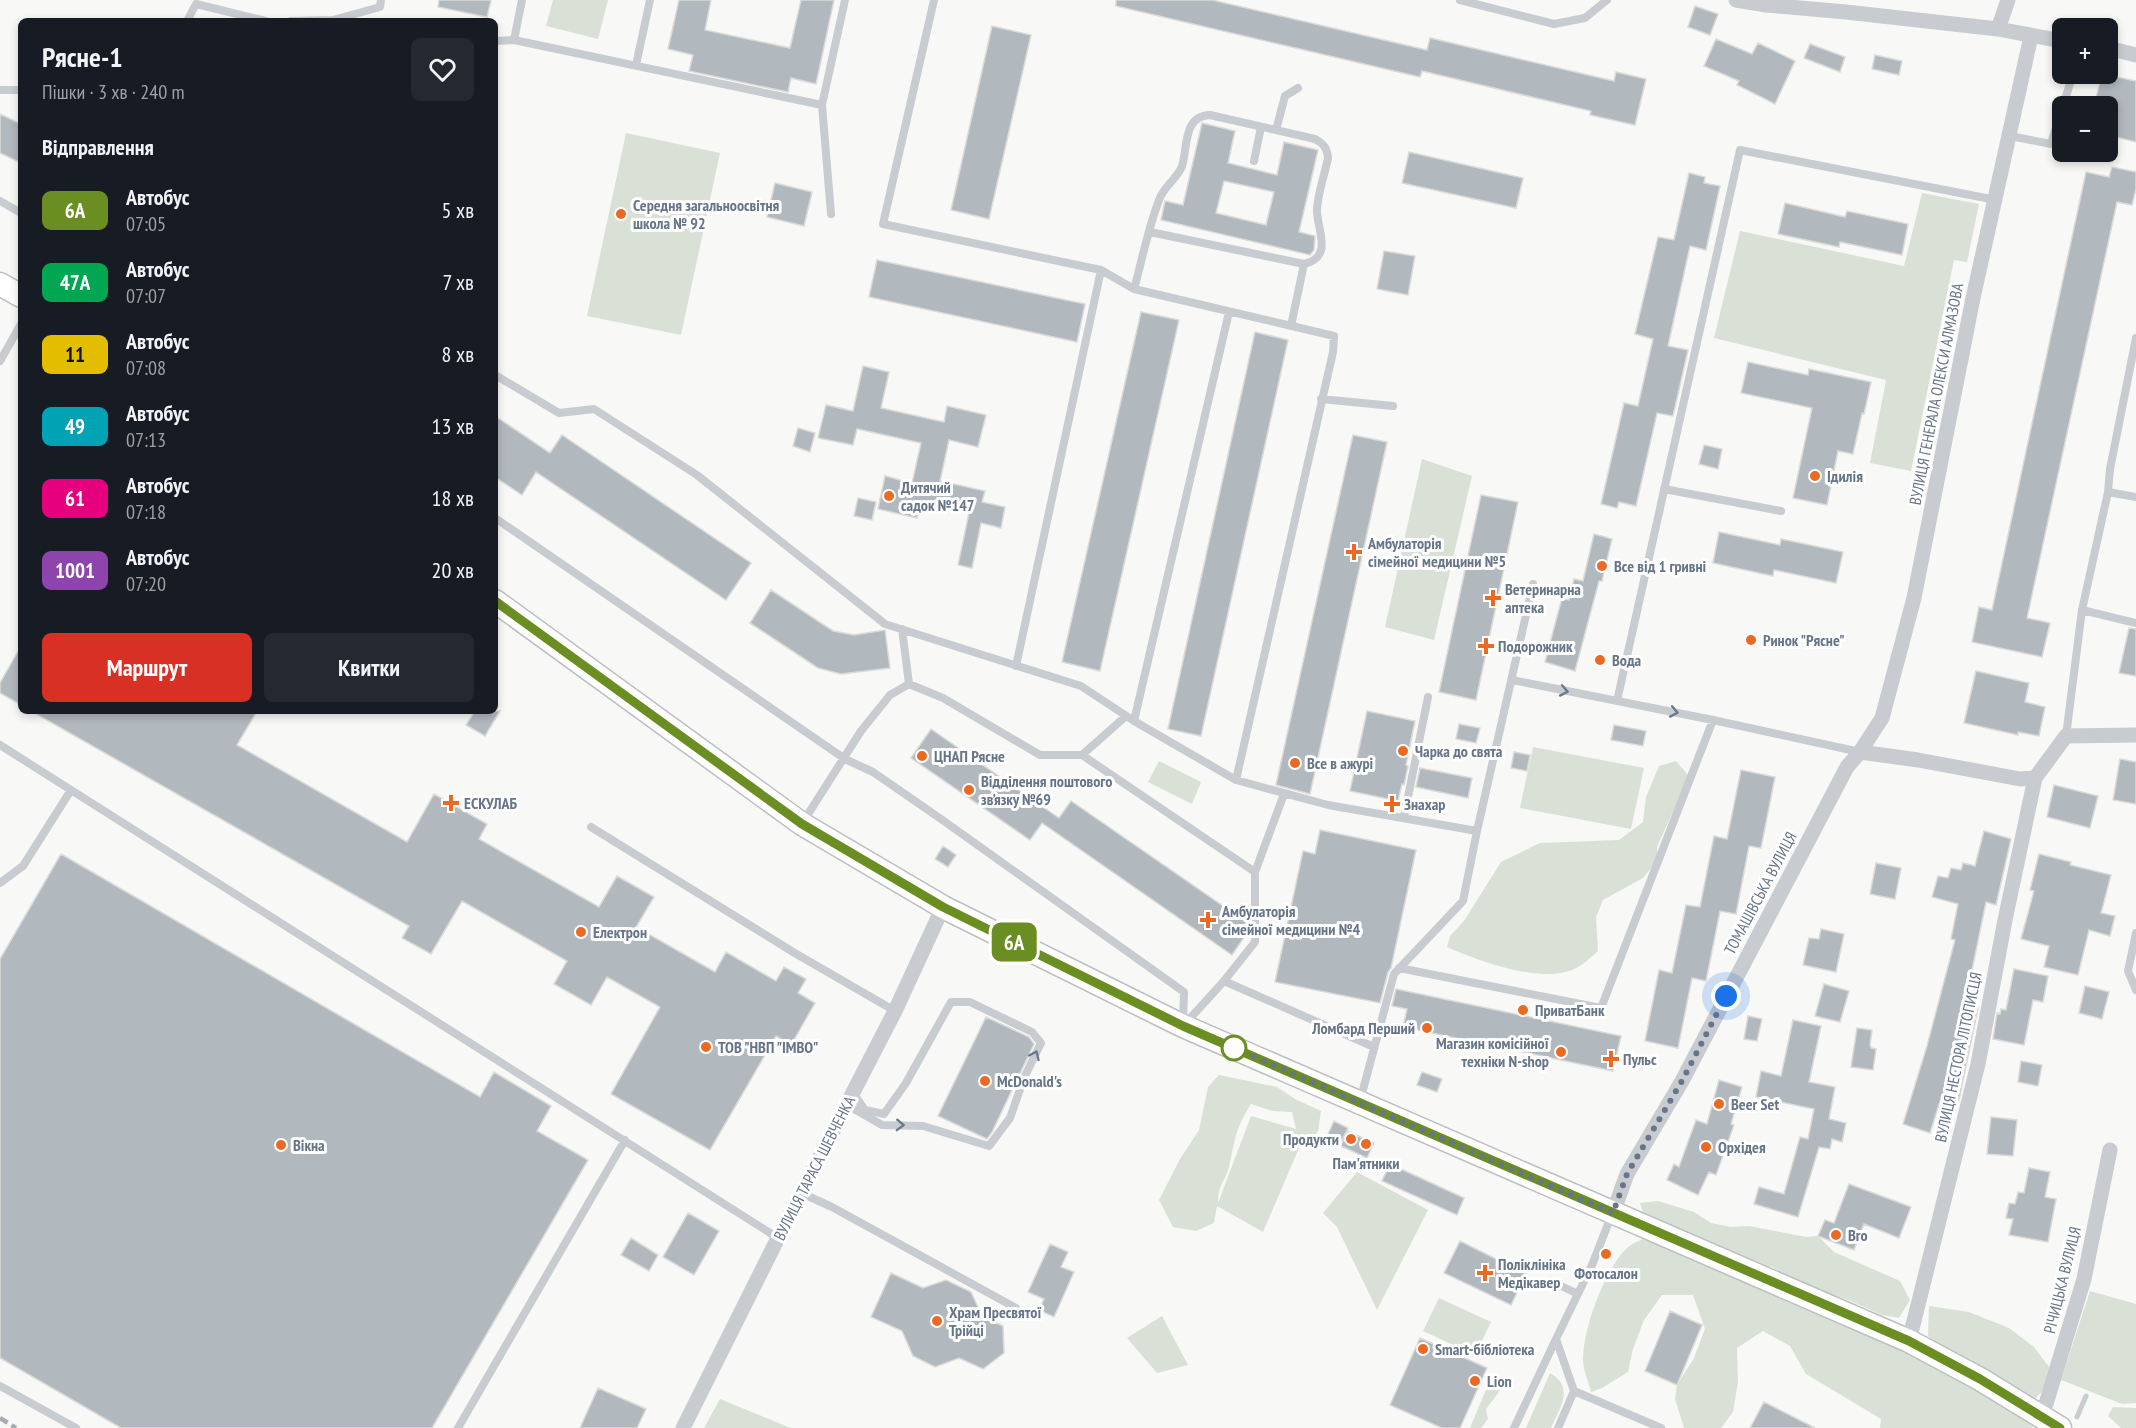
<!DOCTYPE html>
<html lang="uk">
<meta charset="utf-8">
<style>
body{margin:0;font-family:"PT Sans Narrow",sans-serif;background:#242831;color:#f1f3f6;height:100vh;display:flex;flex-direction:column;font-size:22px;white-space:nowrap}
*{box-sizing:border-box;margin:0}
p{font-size:20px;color:#9ea1a6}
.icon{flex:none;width:33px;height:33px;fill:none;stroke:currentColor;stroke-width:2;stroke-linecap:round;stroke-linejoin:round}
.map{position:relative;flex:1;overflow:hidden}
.side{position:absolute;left:18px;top:18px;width:480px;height:696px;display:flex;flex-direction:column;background:#171b24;border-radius:9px;box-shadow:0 3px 9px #0003}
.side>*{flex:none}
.badge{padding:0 12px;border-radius:9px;font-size:21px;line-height:39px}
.fabs{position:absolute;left:2052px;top:18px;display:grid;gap:12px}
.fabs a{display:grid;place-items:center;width:66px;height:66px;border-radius:9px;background:#171b24;box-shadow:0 3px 9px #0003;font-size:30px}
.you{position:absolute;width:30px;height:30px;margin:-15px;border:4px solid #fff;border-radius:50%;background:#1a73e8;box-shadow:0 0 0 9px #1a73e833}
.map>.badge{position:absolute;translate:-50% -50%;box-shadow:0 0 0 3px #fff}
h2{padding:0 24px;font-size:22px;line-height:54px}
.round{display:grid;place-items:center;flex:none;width:63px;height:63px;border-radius:9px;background:#242831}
.summary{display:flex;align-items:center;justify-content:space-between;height:102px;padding:0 24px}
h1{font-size:28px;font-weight:700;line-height:45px}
.action{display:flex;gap:12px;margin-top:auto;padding:12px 24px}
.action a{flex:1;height:69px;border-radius:9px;background:#d93025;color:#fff;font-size:24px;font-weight:700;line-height:69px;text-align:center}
.action a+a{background:#242831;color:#f1f3f6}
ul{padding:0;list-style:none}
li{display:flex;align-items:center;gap:18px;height:72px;padding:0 24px}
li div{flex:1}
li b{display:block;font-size:22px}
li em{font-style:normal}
li .badge{min-width:66px;font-weight:700;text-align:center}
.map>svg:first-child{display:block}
</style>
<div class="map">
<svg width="2136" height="1428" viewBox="0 0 2136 1428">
<rect width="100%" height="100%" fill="#f8f8f6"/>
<path fill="#d9e1d6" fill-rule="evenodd" d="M553 0H608L598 39 546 26Z
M626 133 720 153 681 335 587 316Z
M1922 193 1979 204 1967 262 1954 260 1911 471 1870 463 1886 380 1714 338 1740 231 1904 266Z
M1422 459 1472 476 1434 640 1385 627Z
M1533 747 1644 768 1631 829 1520 808Z
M1159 761 1201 782 1192 804 1148 782Z
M1676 761 1689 776 1657 847V861L1643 878 1603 900 1596 917 1598 951C1591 957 1581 967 1572 970 1538 983 1479 961 1447 947L1450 936 1464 921 1501 862 1540 843 1619 840 1643 822 1646 797 1659 766Z
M1219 1075 1277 1087 1295 1099 1321 1111 1318 1131 1307 1146 1302 1141 1263 1232 1217 1206 1214 1223 1196 1231 1173 1227 1159 1200 1180 1159 1199 1130 1208 1087ZM1251 1104 1273 1111 1292 1112 1296 1129 1251 1116 1218 1203C1218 1184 1225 1182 1229 1167 1235 1140 1235 1129 1251 1104Z
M1357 1172 1428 1210 1377 1310 1337 1227 1323 1213Z
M1658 1201 1694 1212 1711 1223 1731 1227 1749 1226 1806 1237 1818 1236 1834 1252 1900 1281 1910 1300 1899 1318 1882 1315 1851 1301 1797 1282 1772 1267 1741 1263 1645 1219 1640 1203Z
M1655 1234 1822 1308 2016 1412 2034 1428H1880L1881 1419 1806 1374 1790 1346 1763 1331 1737 1348 1738 1382 1733 1412 1721 1428H1684L1675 1399 1677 1385 1694 1358 1705 1329 1693 1295H1662L1644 1320 1633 1349 1628 1372 1602 1388 1591 1392C1589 1382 1583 1370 1583 1360 1583 1329 1604 1271 1626 1249 1633 1242 1646 1238 1655 1234Z
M2090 1291 2136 1304V1403L2122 1404 2061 1380Z
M1439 1298 1491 1322 1475 1355 1423 1331Z
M1929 1306 1969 1312 2009 1328 2034 1347 2049 1367V1384L2036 1398C1994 1384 1962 1362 1928 1336Z
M1162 1316 1188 1365 1157 1373 1127 1338Z
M1550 1373C1575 1387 1560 1408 1551 1428H1526Z
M1498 1378 1505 1384 1486 1409 1488 1419 1481 1428H1470L1487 1387Z
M720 1399 791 1428H704Z
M2113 1407 2136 1408V1428H2121L2108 1416Z"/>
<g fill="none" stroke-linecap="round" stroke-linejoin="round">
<path stroke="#c6cdd3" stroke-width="5" d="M2077 1417 2086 1396"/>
</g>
<path fill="#b1b8be" stroke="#dadad8" stroke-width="1.5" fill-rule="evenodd" d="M439 0H491L487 17 438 7Z
M679 0H711L705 30 790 48 801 0H834L816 84 791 78 788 92 689 71 693 55 668 49Z
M1116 0H1212L1427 50 1430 38 1614 81 1616 72 1646 79 1635 125 1590 115 1591 111 1422 71 1420 77 1116 6Z
M1695 6 1718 14 1710 35 1688 27Z
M992 26 1031 35 989 219 951 210Z
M1716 39 1752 54 1758 43 1795 61 1775 104 1737 85 1739 81 1704 66Z
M1810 44 1845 57 1840 72 1804 58Z
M1875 55 1902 61 1899 75 1872 69Z
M2102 74 2136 81V142L2108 135V106H2094Z
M0 114 21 124V163L0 153Z
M1202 123 1235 131 1228 163 1277 175 1284 142 1318 150 1299 232 1315 236 1314 250 1310 255 1161 220 1165 201 1183 205ZM1224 181 1274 192 1266 225 1216 213Z
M1409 152 1523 178 1516 208 1402 183Z
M2112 167 2136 172V189L2132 205 2117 202 2027 618 2050 623 2042 657 1972 642 1979 607 1992 610 2086 172 2109 177Z
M1689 173 1705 177 1704 183 1720 186 1706 250 1690 246 1668 346 1688 350 1673 416 1657 413 1636 506 1619 502 1617 508 1601 504 1624 403 1638 406 1653 339 1635 334 1658 237 1674 240Z
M775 183 812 192 804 226 767 217Z
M1785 203 1845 217 1847 211 1908 224 1902 255 1840 242 1839 247 1778 234Z
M1384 251 1415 256 1408 295 1377 289Z
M877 260 1085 304 1077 342 869 297Z
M1141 312 1179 320 1100 671 1062 662Z
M1255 332 1288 340 1201 736 1168 729Z
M1748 362 1808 375 1809 369 1871 382 1864 414 1862 413 1853 454 1838 451 1827 505 1793 498 1812 408 1741 393Z
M863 366 889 372 881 408 944 422 947 406 986 415 978 447 949 440 940 481 985 491 982 502 1005 507 1001 528 981 523 972 568 958 565 969 513 921 502 917 518 878 509 885 476 912 483 921 443 857 429 853 445 818 438 826 405 853 411Z
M495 416 550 453 562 435 751 563 726 600 536 472 522 495 495 477Z
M798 428 815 433 810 452 793 446Z
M1353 435 1387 442 1310 794 1276 785Z
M1704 445 1722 449 1718 469 1699 464Z
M1481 495 1518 502 1476 700 1439 692Z
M858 498 876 502 872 520 854 516Z
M1719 532 1780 545 1781 539 1843 552 1836 583 1774 570 1773 576 1713 563Z
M1594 534 1612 539 1602 581H1599L1575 671 1545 662 1562 598 1569 600 1574 579 1583 581Z
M771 590 833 631 854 635 885 630 890 668 841 674 818 668 750 623Z
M2129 628 2136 629V676L2119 673Z
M21 646V705L0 693V683Z
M1976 671 2029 683 2025 702 2045 707 2039 736 2018 732V735L1964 723Z
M31 711H257L237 745 407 842 434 794 487 824 479 839 599 907 617 876 654 897 636 927 715 972 726 952 776 981 784 967 806 979 798 993 815 1003 791 1045 776 1036 710 1150 611 1094 660 1007 607 977 591 1005 554 984 567 961 462 901 431 954 402 938 409 926Z
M475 711H500L485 736 466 725Z
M1367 711 1415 721 1406 765 1408 766 1404 785 1402 784 1398 801 1350 791Z
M1459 724 1480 728 1476 743 1456 739Z
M1614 725 1646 731 1643 746 1611 740Z
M931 729 1059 818 1071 801 1249 924V930L1232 955 1042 823 1030 840 911 758Z
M1514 752 1530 755 1527 771 1511 768Z
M2120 759 2136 762V804L2113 800Z
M1420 768 1472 778 1468 798 1416 787Z
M1741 770 1775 777 1761 848 1749 846 1736 914 1720 911 1706 981 1692 978 1678 1048 1645 1041 1659 970 1672 973 1686 905 1700 907 1714 836 1727 839Z
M2054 785 2098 796 2090 828 2047 817Z
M1320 830 1416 850 1391 968 1388 972 1380 1003 1275 982 1303 851 1315 854Z
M1984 831 2011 839 1996 905 1986 902 1972 970 1980 972 1971 1007 1978 1008 1959 1100 1942 1095 1930 1133 1903 1124 1927 1046 1955 940 1951 939 1958 904 1932 897 1938 876 1948 878 1951 868 1961 870 1963 863 1975 866Z
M943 846 956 855 948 867 935 859Z
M61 854 480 1097 494 1072 551 1106 537 1131 588 1160 432 1428H121L0 1358V959Z
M2039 854 2071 862 2070 865 2111 875 2101 913 2115 916 2110 936 2089 930 2078 975 2044 967 2049 946 2021 939 2034 891 2030 890Z
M1876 863 1901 868 1895 899 1870 894Z
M1821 929 1844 934 1836 972 1803 965 1809 938 1819 939Z
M2014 969 2048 976 2043 1002 2033 1000 2024 1045 1993 1039 1997 1013 2000 1014 2001 1009 2006 1010Z
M1824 984 1849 991 1840 1022 1815 1016Z
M2085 986 2109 992 2102 1019 2079 1013Z
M1396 989 1621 1036 1613 1071 1403 1027 1407 1009 1392 1006Z
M1748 1016 1762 1019 1757 1041 1744 1039Z
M986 1017 1029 1037 1034 1044 992 1132 987 1139 938 1116Z
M1793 1020 1821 1026 1809 1082 1835 1087 1829 1119 1846 1123 1842 1142 1832 1139 1830 1149 1819 1147 1798 1217 1754 1204 1759 1187 1784 1194 1800 1137 1808 1139 1814 1109 1756 1097 1761 1071 1781 1076Z
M1857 1028 1872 1030 1870 1045 1871 1048 1876 1049 1873 1070 1851 1067Z
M2021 1061 2042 1065 2038 1086 2018 1082Z
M1422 1072 1442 1079 1437 1092 1417 1085Z
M1719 1080 1742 1087 1731 1124 1734 1125 1716 1175 1709 1172 1698 1195 1667 1180 1674 1164 1679 1167 1696 1120 1707 1124Z
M1991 1117 2017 1120 2013 1156 1987 1154Z
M1334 1121 1348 1128 1342 1140 1328 1134Z
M1347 1131 1374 1143 1367 1158 1341 1146Z
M1390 1164 1464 1198 1457 1215 1382 1181Z
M2029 1168 2050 1172 2045 1197 2056 1199 2048 1242 2009 1235 2013 1219 2006 1218 2009 1203 2015 1204 2018 1192 2024 1193Z
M1849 1184 1911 1207 1899 1238 1864 1224 1854 1250 1818 1236 1825 1220 1834 1223Z
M688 1213 719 1231 694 1275 663 1257Z
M631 1238 658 1255 649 1271 621 1255Z
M1460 1241 1526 1274 1511 1305 1444 1273Z
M1050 1244 1068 1252 1061 1267 1074 1272 1054 1317 1039 1310 1044 1299 1028 1292Z
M891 1273 923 1288 946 1280 971 1292 982 1316 1003 1326 1004 1353 983 1369 959 1358 935 1367 913 1356 902 1331 871 1317Z
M1670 1311 1702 1325 1677 1385 1645 1371Z
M1420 1338 1487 1368 1460 1428H1442L1390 1405Z
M598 1388 646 1409 637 1428H580Z
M1764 1402 1815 1428H1750Z"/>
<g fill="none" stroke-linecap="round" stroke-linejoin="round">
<g stroke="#bbbec2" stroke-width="25">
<path id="primary" d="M0 284 21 296
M495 601 802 824 943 907 1183 1026 1909 1341 1980 1379 2060 1428"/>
</g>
<path stroke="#c8cbcf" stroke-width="8" d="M934 0 883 224 1101 270 1016 666
M1460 0 1554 24 1585 18 1607 0
M187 21 196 4 266 21
M291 21 333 20 380 7 381 0
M514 40 822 105
M495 41 514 40 522 0
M636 65 650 0
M0 90H21
M2063 106 2073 74
M1276 130 1285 96 1298 88
M2010 136 2051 144 2062 108
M1254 161 1261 127
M0 201 21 213
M831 214 822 105 845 0
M1150 232 1304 264
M1101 270 1134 289 1334 336 1333 352 1236 780
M1134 289C1142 260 1148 229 1159 200 1163 187 1178 178 1182 166 1188 146 1183 116 1210 115L1315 139C1324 144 1327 148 1328 158 1325 174 1317 195 1317 211 1317 229 1334 257 1304 264L1291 326
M0 361 21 324
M495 375 559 413 594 409 697 475 885 624 1081 686 1134 721 1236 780 1328 805 1477 831 1533 584
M1321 399 1393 406
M1664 489 1781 511
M2108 492 2136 497
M495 518 845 759 873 772 941 819 1184 992 1183 1024
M2082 610 2136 623
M902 629 909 684
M1512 680 1713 720 1860 752
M1617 701 1740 150 1996 200
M1134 721 1229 312
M2066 736 2082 610 2108 492 2110 469 2136 338
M0 745 778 1238
M1082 755 1126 716
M1404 817 1428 697
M803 822 861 731 890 695 909 684 943 698 1040 755H1082L1255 872
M591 827 793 952 895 1011
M0 883 23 866 71 790
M2136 933 2128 971 2136 990
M1399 968 1601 1008 1713 720
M1224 981 1374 1047
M1184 1025 1224 981 1255 942V872L1284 794
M1360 1101 1394 974 1463 901 1477 831
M847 1105 882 1125 923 1126 989 1146 1010 1118 1024 1078 1041 1043 1032 1032 970 1002H951L906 1083 884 1114 865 1110 853 1093
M801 1193 832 1207 1016 1308
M1612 1214 1592 1265 1556 1339 1574 1391 1661 1428
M1551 1281 1578 1294
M0 1386 76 1428
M458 1428 625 1140
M1514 1428 1556 1339
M1558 1428 1574 1391"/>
<path stroke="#c8cbcf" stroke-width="15" d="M1736 0 1766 5 1846 12 1998 29 2062 41
M1998 29 2008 0
M2108 48 2136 55
M1860 752 1918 760 2020 779 2035 778 2066 736 2136 735
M1613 1213 1627 1174 1682 1081 1847 767 1860 752 1882 718 1914 598 1973 298 2031 36
M1909 1341 1978 1064 2005 920 2035 778
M2042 1417 2084 1279 2110 1150
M683 1428 778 1238 895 1011 943 907"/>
<use href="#primary" stroke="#fff" stroke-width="22"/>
<path stroke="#a8adb4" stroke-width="4.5" stroke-dasharray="9 4.5" stroke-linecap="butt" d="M0 1418 16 1428"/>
</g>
<defs><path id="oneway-chevron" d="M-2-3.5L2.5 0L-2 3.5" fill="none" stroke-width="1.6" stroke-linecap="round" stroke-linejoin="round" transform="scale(1.5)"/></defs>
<g stroke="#6b798c">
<use href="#oneway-chevron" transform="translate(1564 691) rotate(11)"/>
<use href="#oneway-chevron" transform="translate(1674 712) rotate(11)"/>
<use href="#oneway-chevron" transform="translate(1035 1055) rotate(-65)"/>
<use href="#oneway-chevron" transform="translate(900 1125) rotate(2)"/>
</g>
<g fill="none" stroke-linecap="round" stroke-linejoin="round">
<g stroke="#fff" stroke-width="14">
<path id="line" d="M495 601 802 824 943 907 1183 1026 1909 1341 1980 1379 2060 1428"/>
</g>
<use href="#line" stroke="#6b8e23" stroke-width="9"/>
<path stroke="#667588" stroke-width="6" stroke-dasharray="0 10.8" d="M1234 1048 1613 1213 1627 1174 1682 1081 1726 996"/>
</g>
<g fill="#eb6923" stroke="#fff" stroke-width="2">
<circle cx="621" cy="214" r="6"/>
<circle cx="1815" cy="476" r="6"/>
<circle cx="889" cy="496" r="6"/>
<path d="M1351 543h6v6h6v6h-6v6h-6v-6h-6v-6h6z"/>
<circle cx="1602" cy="566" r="6"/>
<path d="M1490 589h6v6h6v6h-6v6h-6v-6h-6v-6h6z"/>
<circle cx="1751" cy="640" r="6"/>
<path d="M1483 637h6v6h6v6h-6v6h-6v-6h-6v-6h6z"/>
<circle cx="1600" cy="660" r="6"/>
<circle cx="1403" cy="751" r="6"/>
<circle cx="922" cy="756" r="6"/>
<circle cx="1295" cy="763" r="6"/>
<circle cx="969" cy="790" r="6"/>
<path d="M448 794h6v6h6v6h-6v6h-6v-6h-6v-6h6z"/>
<path d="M1389 795h6v6h6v6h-6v6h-6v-6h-6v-6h6z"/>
<path d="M1205 911h6v6h6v6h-6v6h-6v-6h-6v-6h6z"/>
<circle cx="581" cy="932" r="6"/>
<circle cx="1523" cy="1010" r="6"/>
<circle cx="1427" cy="1028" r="6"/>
<circle cx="706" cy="1047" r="6"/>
<circle cx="1561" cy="1052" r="6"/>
<path d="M1608 1050h6v6h6v6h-6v6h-6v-6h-6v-6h6z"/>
<circle cx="985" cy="1081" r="6"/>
<circle cx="1719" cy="1104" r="6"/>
<circle cx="1351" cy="1139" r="6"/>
<circle cx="1366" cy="1144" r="6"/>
<circle cx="281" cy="1145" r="6"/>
<circle cx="1706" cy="1147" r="6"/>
<circle cx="1836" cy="1235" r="6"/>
<circle cx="1606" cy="1254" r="6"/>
<path d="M1482 1264h6v6h6v6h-6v6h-6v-6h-6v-6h6z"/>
<circle cx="937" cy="1321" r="6"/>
<circle cx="1423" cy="1349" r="6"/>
<circle cx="1475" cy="1381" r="6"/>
</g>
<circle fill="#fff" stroke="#6b8e23" stroke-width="3" cx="1234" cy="1048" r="12"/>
<g text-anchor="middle" stroke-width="6" stroke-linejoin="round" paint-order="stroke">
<g font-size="16" font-weight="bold" fill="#667588" stroke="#fff" text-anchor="start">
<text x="633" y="211">Середня загальноосвітня<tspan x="633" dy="18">школа № 92</tspan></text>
<text x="1827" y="482">Ідилія</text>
<text x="901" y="493">Дитячий<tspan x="901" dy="18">садок №147</tspan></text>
<text x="1368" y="549">Амбулаторія<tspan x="1368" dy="18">сімейної медицини №5</tspan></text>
<text x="1614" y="572">Все від 1 гривні</text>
<text x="1505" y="595">Ветеринарна<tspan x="1505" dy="18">аптека</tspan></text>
<text x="1763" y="646">Ринок "Рясне"</text>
<text x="1498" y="652">Подорожник</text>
<text x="1612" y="666">Вода</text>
<text x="1415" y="757">Чарка до свята</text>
<text x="934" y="762">ЦНАП Рясне</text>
<text x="1307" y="769">Все в ажурі</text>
<text x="981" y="787">Відділення поштового<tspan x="981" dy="18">зв’язку №69</tspan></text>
<text x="464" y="809">ЕСКУЛАБ</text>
<text x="1404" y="810">Знахар</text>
<text x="1222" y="917">Амбулаторія<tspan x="1222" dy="18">сімейної медицини №4</tspan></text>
<text x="593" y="938">Електрон</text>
<text x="1535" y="1016">ПриватБанк</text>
<text x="1415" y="1034" text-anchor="end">Ломбард Перший</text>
<text x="1549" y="1049" text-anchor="end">Магазин комісійної<tspan x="1549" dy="18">техніки N-shop</tspan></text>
<text x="718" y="1053">ТОВ "НВП "ІМВО"</text>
<text x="1623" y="1065">Пульс</text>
<text x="997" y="1087">McDonald's</text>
<text x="1731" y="1110">Beer Set</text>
<text x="1339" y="1145" text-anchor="end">Продукти</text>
<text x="293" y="1151">Вікна</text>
<text x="1718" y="1153">Орхідея</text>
<text x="1366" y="1169" text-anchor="middle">Пам'ятники</text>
<text x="1848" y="1241">Bro</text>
<text x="1498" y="1270">Поліклініка<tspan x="1498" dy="18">Медікавер</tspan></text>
<text x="1606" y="1279" text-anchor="middle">Фотосалон</text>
<text x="949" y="1318">Храм Пресвятої<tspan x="949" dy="18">Трійці</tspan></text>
<text x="1435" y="1355">Smart-бібліотека</text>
<text x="1487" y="1387">Lion</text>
</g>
<g font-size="16" fill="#667588" stroke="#fff">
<text transform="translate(1936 394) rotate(-79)" y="6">ВУЛИЦЯ ГЕНЕРАЛА ОЛЕКСИ АЛМАЗОВА</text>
<text transform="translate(1760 893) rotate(-62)" y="6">ТОМАШІВСЬКА ВУЛИЦЯ</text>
<text transform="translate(1958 1057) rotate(-78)" y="6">ВУЛИЦЯ НЕСТОРА ЛІТОПИСЦЯ</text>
<text transform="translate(814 1168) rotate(-63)" y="6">ВУЛИЦЯ ТАРАСА ШЕВЧЕНКА</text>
<text transform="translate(2062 1280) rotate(-76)" y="6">РІЧИЦЬКА ВУЛИЦЯ</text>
</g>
</g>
</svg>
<div class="fabs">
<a>+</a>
<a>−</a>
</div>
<div class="you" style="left:1726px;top:996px"></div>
<b class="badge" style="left:1014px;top:942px;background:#6b8e23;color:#fff">6А</b>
<section class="side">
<div class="summary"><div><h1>Рясне-1</h1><p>Пішки · 3 хв · 240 m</p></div><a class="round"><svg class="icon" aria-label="heart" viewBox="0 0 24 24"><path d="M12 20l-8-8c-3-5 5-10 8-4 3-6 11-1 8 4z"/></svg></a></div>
<h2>Відправлення</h2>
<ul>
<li><span class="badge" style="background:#6b8e23;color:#fff">6А</span><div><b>Автобус</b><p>07:05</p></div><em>5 хв</em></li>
<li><span class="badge" style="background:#00a651;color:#fff">47А</span><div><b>Автобус</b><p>07:07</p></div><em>7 хв</em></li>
<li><span class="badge" style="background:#e3bd00;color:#111">11</span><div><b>Автобус</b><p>07:08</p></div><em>8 хв</em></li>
<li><span class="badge" style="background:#00a3b4;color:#fff">49</span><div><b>Автобус</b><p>07:13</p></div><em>13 хв</em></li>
<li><span class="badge" style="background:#e6007e;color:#fff">61</span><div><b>Автобус</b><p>07:18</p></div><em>18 хв</em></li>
<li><span class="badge" style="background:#8e44ad;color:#fff">1001</span><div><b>Автобус</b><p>07:20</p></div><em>20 хв</em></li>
</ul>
<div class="action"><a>Маршрут</a><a>Квитки</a></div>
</section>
</div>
